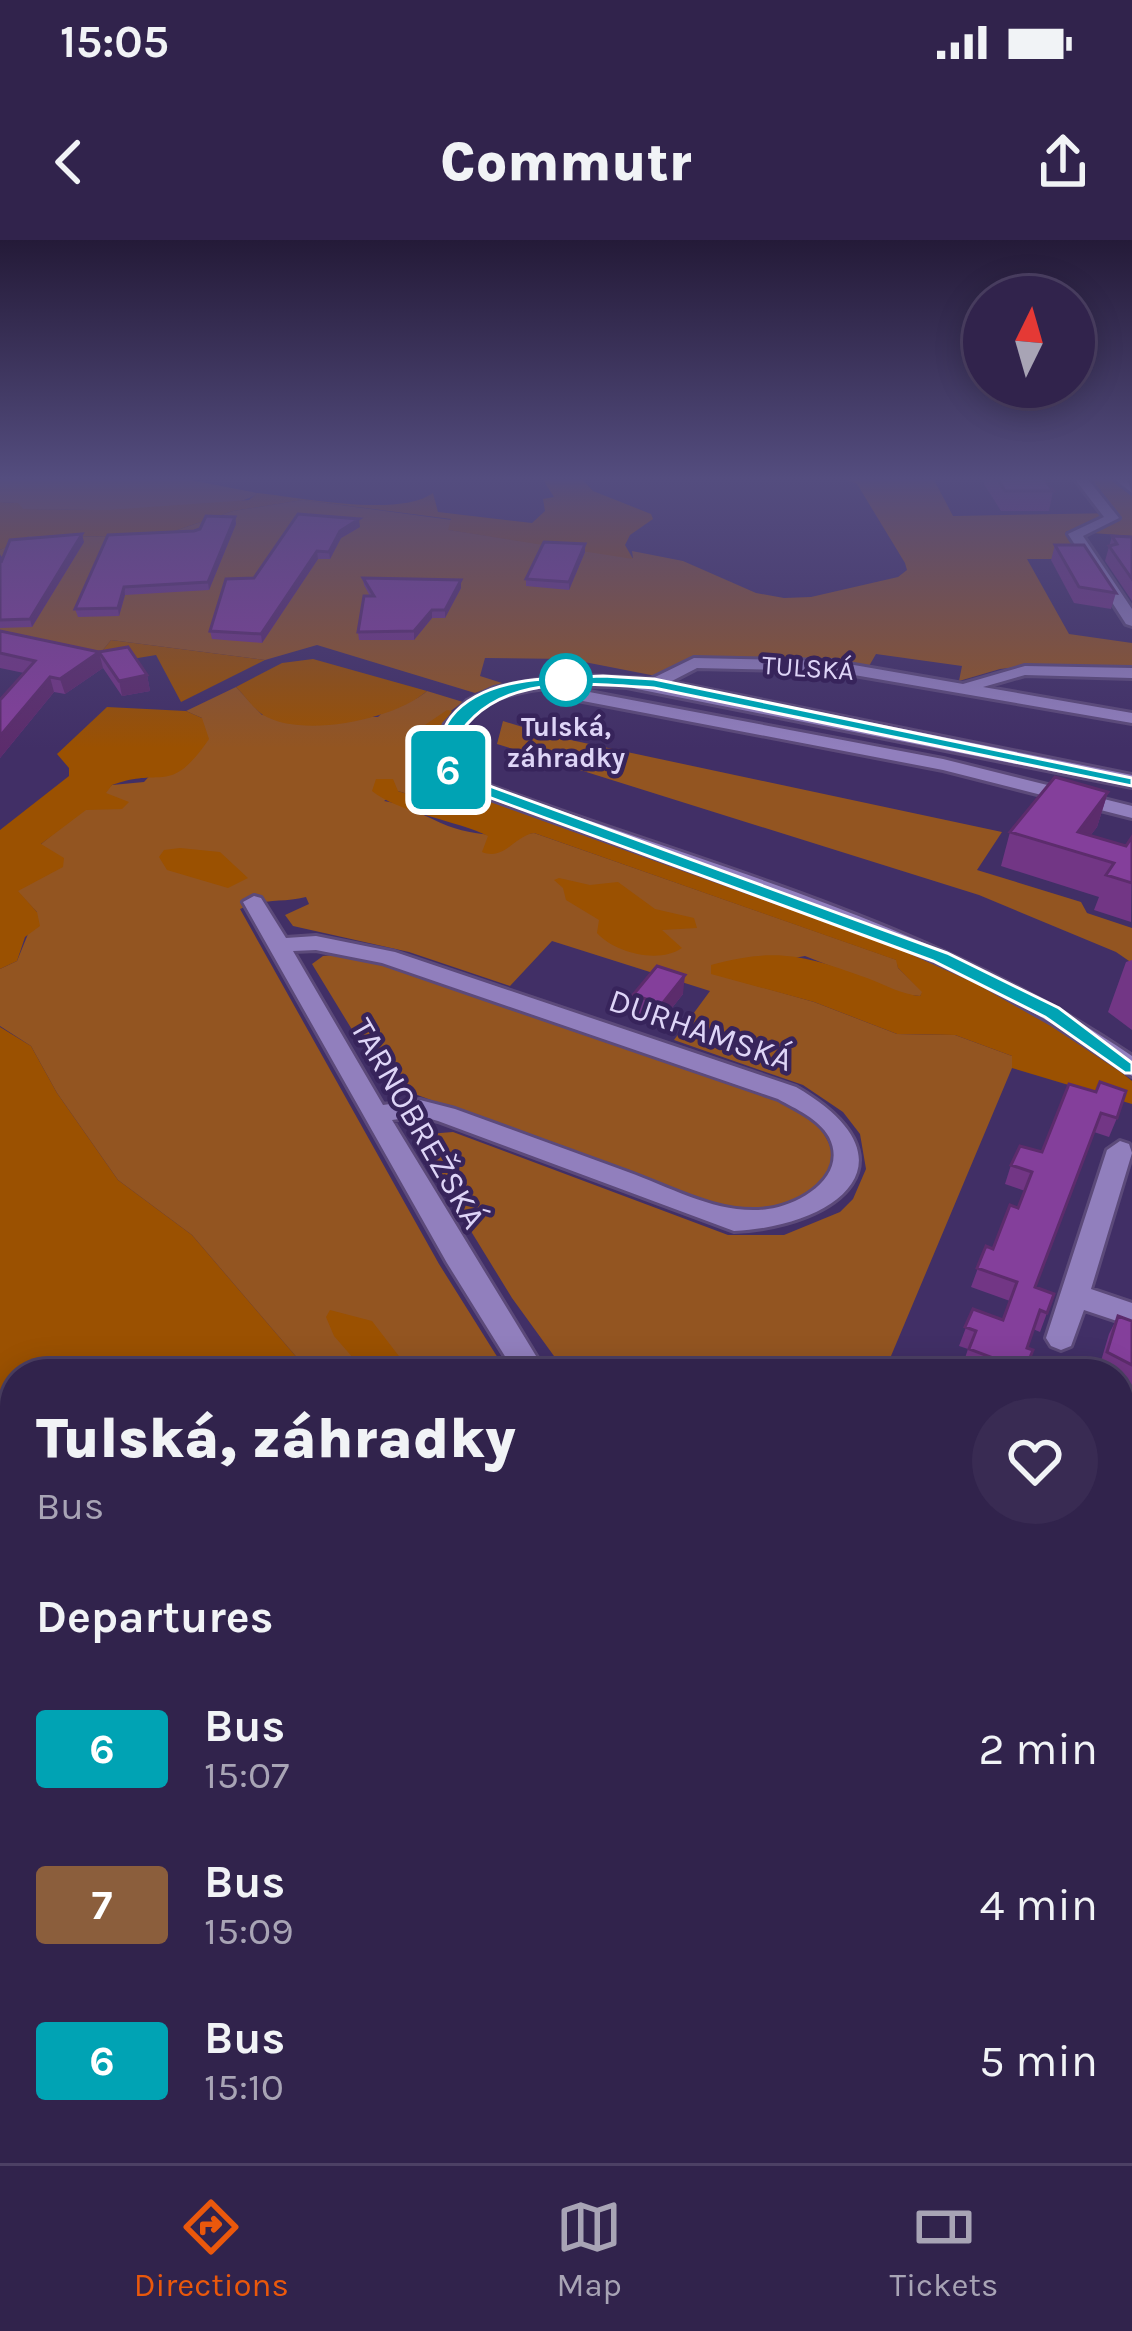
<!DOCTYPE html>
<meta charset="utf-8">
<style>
body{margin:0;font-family:Karla,sans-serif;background:#392b53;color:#f1f3f6;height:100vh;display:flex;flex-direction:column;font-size:45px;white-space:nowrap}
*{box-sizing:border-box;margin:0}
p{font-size:39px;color:#a8a4b5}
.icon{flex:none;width:66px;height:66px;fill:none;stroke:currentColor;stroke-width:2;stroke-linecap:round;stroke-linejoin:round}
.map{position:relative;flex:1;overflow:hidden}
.panel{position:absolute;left:0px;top:1119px;width:1134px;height:804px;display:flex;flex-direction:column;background:#31234c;border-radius:48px 48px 0 0;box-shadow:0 6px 30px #0003,0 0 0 3px #4c4064}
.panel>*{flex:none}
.badge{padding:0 24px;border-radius:9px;font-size:42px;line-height:78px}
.needle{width:78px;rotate:5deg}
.tools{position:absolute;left:963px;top:36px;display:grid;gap:24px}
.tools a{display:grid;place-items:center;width:132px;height:132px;border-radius:50%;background:#31234c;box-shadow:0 6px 30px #0003,0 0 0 3px #4c4064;font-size:60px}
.map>.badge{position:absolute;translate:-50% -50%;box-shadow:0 0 0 6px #fff}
h2{padding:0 36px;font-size:45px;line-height:108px}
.round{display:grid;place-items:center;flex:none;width:126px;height:126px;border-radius:63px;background:#392b53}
.headline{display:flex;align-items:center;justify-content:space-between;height:204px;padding:0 36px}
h1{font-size:57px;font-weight:800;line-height:90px}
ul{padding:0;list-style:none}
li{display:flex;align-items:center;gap:36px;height:156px;padding:0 36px}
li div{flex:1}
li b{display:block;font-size:45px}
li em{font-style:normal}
li .badge{min-width:132px;font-weight:700;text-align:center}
.status{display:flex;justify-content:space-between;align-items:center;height:84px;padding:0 60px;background:#31234c;direction:ltr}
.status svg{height:33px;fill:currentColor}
header{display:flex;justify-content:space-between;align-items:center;height:156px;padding:0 36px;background:#31234c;font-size:54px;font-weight:800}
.tabs{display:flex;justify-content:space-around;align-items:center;height:168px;border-top:3px solid #4c4064;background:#31234c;font-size:33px;color:#a8a4b5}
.tabs a{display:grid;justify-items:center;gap:6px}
.tabs .selected{color:#ea580c}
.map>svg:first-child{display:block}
</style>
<div class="status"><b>15:05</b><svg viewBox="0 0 49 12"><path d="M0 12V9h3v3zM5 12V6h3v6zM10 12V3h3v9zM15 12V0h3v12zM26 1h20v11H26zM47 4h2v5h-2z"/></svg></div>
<header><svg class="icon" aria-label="back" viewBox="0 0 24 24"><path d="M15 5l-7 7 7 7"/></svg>Commutr<svg class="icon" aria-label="share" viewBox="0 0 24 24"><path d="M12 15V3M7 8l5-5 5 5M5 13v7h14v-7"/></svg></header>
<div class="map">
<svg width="1132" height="1923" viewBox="0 0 1132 1923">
<rect width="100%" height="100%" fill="#412f66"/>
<path fill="#935521" d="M0 238H180L257 253C233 277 63 269 22 269L17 263 0 262Z
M844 238H933L953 276 1118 273 1086 238H1113L1132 252V296L1066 291 1082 319H1027L1069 394 1132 403V429L1035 425 1000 429 959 441 962 426 876 414 869 426 693 420 656 436 569 419 485 418 480 436 502 443 475 453 317 405 265 420 111 400 102 411 0 408V310L29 296 157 297 233 271 303 260 452 280 449 290 633 318 632 311 683 321 756 353 784 358 811 357 898 337 907 330 905 323 857 244Z
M236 447 262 475 378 477C392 463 412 465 427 451L463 462 430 486 421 511 424 559 398 551 384 561C409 565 425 577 448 586 476 596 504 597 534 593L897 720 898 728 923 752 920 756 902 754 805 716 711 733 814 762 897 794 955 795 1012 816V828L891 1116 870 1134H567L512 1058 423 913 422 903 428 894 453 892 728 995H784L840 972 853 959 866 929 860 894 843 872 803 845 674 800 710 751 552 701 510 746 409 712 293 686 285 675 309 664 306 657C281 663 263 658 240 669L439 1024 508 1134H311L192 995 118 940 57 853 31 806 0 786V729L17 721 37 672 17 651 40 605 112 545 144 542 202 478 186 471Z
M503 481 552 496 1002 592 977 630 1081 662 1087 673 1132 688V723L1116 712 979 655 497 504Z
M343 714 408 731 793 864C848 902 850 953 778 971 761 975 737 969 719 968L383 842 387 838 376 829 312 724 323 716Z
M15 1255 10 1310 15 1311V1435H0V1256Z
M1119 1705 1132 1709V1867L1119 1861Z
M759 1908H951L959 1923H765Z"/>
<path fill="#9b5101" d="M542 238H581L593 251 651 274 653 279 630 295 625 305 633 319 448 290 451 279 303 260 233 271 157 297 29 296 0 310V262L18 263 23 269 108 270 249 260 257 253C299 257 399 278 433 253L438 272 532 283 545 271 543 259 554 257Z
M111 400 265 420 181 462 156 415 108 423 64 410 102 411Z
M313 419 427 451C396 479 303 499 263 475 254 469 244 455 236 447L282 423Z
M107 467 186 471 202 478 209 499C169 557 164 526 112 545L106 553 129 562 122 569 86 570 41 604 64 618 63 627 18 651 37 672 40 686 25 697 17 721 0 729V590L69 536V528L57 514Z
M447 470 452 471C433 500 427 518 455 541 678 638 941 683 1132 841V864L1012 828V816L955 795 897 794 814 762 711 734V725C777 707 804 715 867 738 886 745 900 754 920 756L922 752 898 728 896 720 534 593C514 596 505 621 482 612L488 596C458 581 397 572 372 551L376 539H393L398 551 423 559 424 551 410 537 412 520 424 500 419 489Z
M180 608 220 612 248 638 228 648 167 630 159 617 164 610Z
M559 638 590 645 618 642 655 669 694 678 697 688 662 690 682 708C659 724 615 713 597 693L599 680 566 660 563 648 554 640Z
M0 787 31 806 57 853 118 940 192 995 311 1134H15V1255L0 1256Z
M330 1070 372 1081 405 1124 430 1134H367L334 1096 326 1077Z
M0 1435H15V1604L0 1601Z"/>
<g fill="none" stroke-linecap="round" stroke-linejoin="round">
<path stroke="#1c668d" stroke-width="10" d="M0 1544 15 1546"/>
<g stroke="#5c4a7a" stroke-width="6">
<path id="street" d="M1074 238H1087L1119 278 1083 296 1132 369V386L1126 384 1068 294 1104 277Z
M1113 238H1127L1132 253Z
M694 418 831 421 963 444 1025 426 1132 428V438L1025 435 983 447 1132 473V483L831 431 697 428 670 442 1132 535V547L627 447C577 444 433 441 456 527L485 544C705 625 936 682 1132 816V836L1053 784 977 741 895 704 471 552 439 530 434 511 445 484 467 461 494 448 564 435 651 439Z
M568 448 943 519 1132 566V578L943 530 562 457 560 453Z
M254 656 261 658 286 698 316 696 395 712 796 847C920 919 840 986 734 991L438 881 420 876 392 880 547 1134H516L447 1023 243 662ZM316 710 382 723 778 859C796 869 819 879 829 897 849 936 800 965 768 969 721 976 672 948 628 932 570 911 513 890 455 869L420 860 383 865 293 711Z
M1120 901 1129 904 1132 913 1091 1049 1132 1063V1086L1084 1070 1071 1106 1061 1110 1051 1106 1046 1098 1107 910Z
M1119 1331 1132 1334V1366L1119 1363Z
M1119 1895 1132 1900V1923H1077L1071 1908H1119Z
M511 1908H557L561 1923H515Z
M985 1908H1034L1040 1923H991Z"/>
</g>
<use href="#street" fill="#917fbd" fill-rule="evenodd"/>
</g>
<path fill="#723685" d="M985 238H1044L1053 251 1049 271H1001L984 244Z
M235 277 236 284 209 350 125 355 119 376 78 377 75 369 194 291Z
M360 287 341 298 330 319H318L262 403 212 399 210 391 254 338Z
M1112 296 1132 297V361L1105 321Z
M84 302 32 387 0 388V317L2 320Z
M1055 305 1116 353 1111 369 1074 363 1051 320Z
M585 312 569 350 526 346V339Z
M363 338 461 348 445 378H432L414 400H359L358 392 370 356 364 345Z
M0 391 99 412 147 435 150 451 122 456 103 428 65 454 54 452 0 518V460L24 433 0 428Z
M1108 552 1097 587 1090 596 1126 606 1132 597 1131 682 1094 670 1099 657 1001 626 1010 592Z
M1132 720V790L1108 772 1126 722Z
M683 754 660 783 632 774 633 755Z
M1069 844 1117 878 1109 897 1094 892 1035 1047 1047 1073 1040 1092 1033 1089 1027 1108 1033 1110 1023 1134H980L962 1127 968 1109 959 1106 973 1069 1003 1080 1010 1061 971 1047 986 1006 993 1009 1018 968 1025 951 1005 944 1011 925 1042 912Z
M1118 1076 1132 1081V1148L1119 1142V1134H1104L1098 1131 1109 1094Z
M1119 1191 1132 1193V1287L1119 1284Z
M1124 1404 1132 1406V1538L1119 1535V1411Z"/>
<path fill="#5c2c6c" d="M235 277 236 284 209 350 208 342Z
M359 279 360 287 341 298 330 319 329 312 340 291Z
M82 294 84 302 32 387 30 379Z
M585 304V312L569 350V342Z
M317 311 318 319 262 403 261 394Z
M461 340V348L445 378V370Z
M124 347 125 355 119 376 118 368Z
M432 370V378L414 400V391Z
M99 412 103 428 65 454 60 439Z
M147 435 150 451 122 456 119 441Z
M50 437 54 452 0 518V496Z
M1108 552 1097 587 1078 612V592Z
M685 735 683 754 660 783 662 764Z
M9 1753 15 1759V1787L0 1837V1781Z
M120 1908H127L135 1923H122Z"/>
<path fill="#843f9b" stroke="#5c2c6c" stroke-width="3" d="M997 238H1044L1053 251H1005Z
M298 274 359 279 340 291 329 312 317 311 261 394 210 391 226 339 254 338Z
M206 276 235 277 208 342 124 347 118 368 75 369 108 295 194 291 200 289Z
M82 294 30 379 0 380V317L2 320 10 300Z
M1112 296 1132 297V339L1109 306 1117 304Z
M544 302 585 304 569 342 526 339Z
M1055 305H1084L1116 353 1079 347Z
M363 338 461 340 445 370H432L414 391 358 392 364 356H374Z
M0 391 99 412 128 407 147 435 119 441 99 412 60 439 50 437 0 496V460L35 421 0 413Z
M1055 537 1108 552 1078 592 1126 606 1132 597V643L1106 635 1114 623 1010 592Z
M657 726 685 735 662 764 633 755Z
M1100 842 1126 851 1117 878 1101 873 1035 1047 1054 1054 1047 1073 1040 1070 1027 1108 1033 1110 1025 1130 969 1109 976 1091 965 1087 973 1069 1003 1080 1017 1042 977 1028 986 1006 993 1009 1010 965 1018 968 1032 932 1011 925 1020 906 1042 912 1069 844 1096 852Z
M1118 1076 1132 1081V1125L1107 1112Z
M1119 1191 1132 1193V1231L1119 1228Z
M1124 1404 1132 1406V1469L1125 1468Z
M0 1753H9L0 1781Z
M15 1841V1872L1 1865Z
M61 1908H120L126 1919 122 1923H69Z
M364 1908H474L477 1923H366Z
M619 1908H685L688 1923H600L599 1916 620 1911Z"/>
<linearGradient id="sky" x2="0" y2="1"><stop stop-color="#241a38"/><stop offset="0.47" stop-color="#544d7f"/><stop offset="1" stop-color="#544d7f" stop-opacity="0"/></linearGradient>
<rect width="1132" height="508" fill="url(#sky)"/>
<path fill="#00a3b4" stroke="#fff" stroke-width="3" d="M603 436 654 439 1132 538V546L654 448C579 443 486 431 450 511L455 527 484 544 947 713 1059 768 1132 823V833H1125L1045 777 933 721 472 551 440 530 435 511C439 501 444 486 451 477 484 435 556 438 603 436Z"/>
<circle fill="#fff" stroke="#00a3b4" stroke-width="6" cx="566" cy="440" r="24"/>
<g text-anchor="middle" stroke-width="9" stroke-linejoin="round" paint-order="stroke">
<g font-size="27" fill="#ded5f7" stroke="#37245b">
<text transform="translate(808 428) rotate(4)" y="9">TULSKÁ</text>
</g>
<g font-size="27" font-weight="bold" fill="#ded5f7" stroke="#37245b">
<text x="566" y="496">Tulská,<tspan x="566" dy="31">záhradky</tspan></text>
</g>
<g font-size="33" fill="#ded5f7" stroke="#37245b">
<text transform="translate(701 789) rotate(19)" y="12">DURHAMSKÁ</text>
<text transform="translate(419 883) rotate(60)" y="12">TARNOBREŽSKÁ</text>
</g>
</g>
</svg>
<div class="tools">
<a><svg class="needle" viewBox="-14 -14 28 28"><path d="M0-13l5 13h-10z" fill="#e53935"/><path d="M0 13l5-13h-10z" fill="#a8a4b5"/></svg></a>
</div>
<b class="badge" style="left:448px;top:530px;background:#00a3b4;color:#fff">6</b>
<section class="panel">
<div class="headline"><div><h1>Tulská, záhradky</h1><p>Bus</p></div><a class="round"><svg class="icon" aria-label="heart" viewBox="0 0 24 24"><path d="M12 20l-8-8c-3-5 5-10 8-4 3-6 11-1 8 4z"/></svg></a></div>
<h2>Departures</h2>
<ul>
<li><span class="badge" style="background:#00a3b4;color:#fff">6</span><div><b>Bus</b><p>15:07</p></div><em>2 min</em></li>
<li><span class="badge" style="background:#8b5e3c;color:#fff">7</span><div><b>Bus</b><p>15:09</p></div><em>4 min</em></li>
<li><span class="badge" style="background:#00a3b4;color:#fff">6</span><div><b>Bus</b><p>15:10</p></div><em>5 min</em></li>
</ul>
</section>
</div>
<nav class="tabs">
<a class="selected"><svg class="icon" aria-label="directions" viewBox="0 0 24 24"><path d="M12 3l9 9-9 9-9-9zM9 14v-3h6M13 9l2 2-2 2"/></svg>Directions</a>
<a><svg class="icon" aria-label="map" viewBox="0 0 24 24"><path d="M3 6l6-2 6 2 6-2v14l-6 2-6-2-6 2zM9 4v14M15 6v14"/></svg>Map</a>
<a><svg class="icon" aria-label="tickets" viewBox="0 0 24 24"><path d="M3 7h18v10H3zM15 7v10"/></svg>Tickets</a>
</nav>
